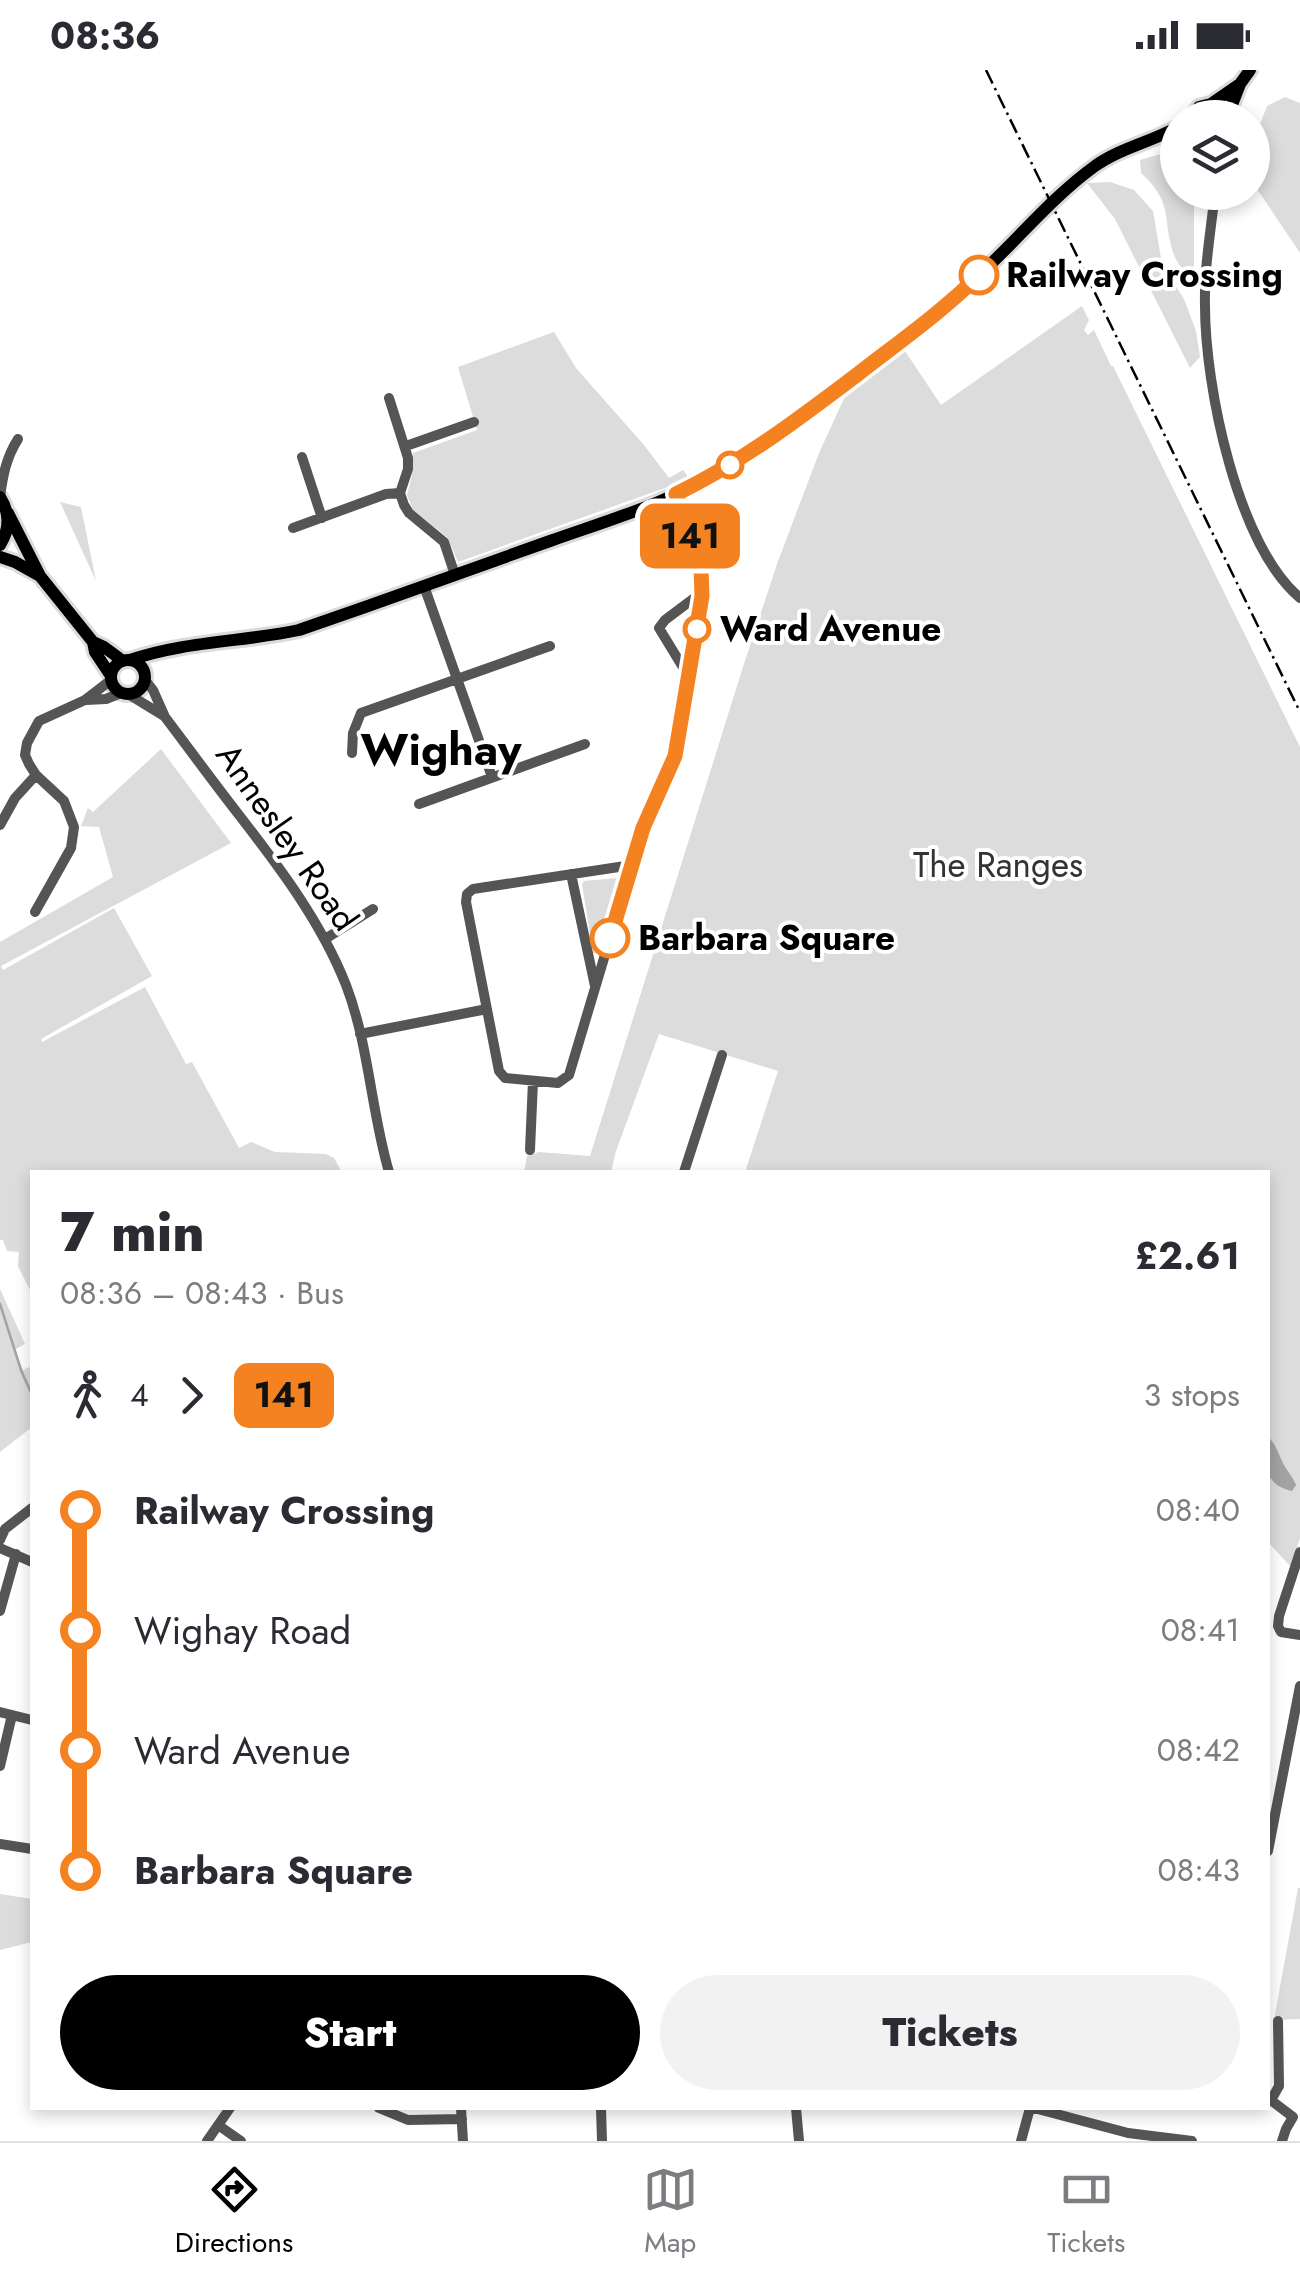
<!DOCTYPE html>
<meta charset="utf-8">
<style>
body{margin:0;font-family:Jost,sans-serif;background:#f2f2f3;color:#2b2b33;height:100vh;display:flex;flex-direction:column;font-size:38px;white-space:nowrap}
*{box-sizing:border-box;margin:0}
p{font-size:32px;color:#7c7c81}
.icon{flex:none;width:55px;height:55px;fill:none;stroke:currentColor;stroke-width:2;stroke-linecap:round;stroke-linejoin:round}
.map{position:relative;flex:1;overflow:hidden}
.details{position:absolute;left:30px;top:1100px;width:1240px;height:940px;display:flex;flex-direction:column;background:#fff;border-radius:0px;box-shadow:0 5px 15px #0003}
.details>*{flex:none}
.badge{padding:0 20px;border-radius:15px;font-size:35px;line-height:65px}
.fabs{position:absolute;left:1160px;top:30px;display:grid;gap:20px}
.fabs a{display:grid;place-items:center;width:110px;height:110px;border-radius:50%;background:#fff;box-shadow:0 5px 15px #0003;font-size:50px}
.map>.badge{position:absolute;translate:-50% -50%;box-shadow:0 0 0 5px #fff}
.legs{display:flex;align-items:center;gap:15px;height:110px;padding:0 30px;font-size:32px}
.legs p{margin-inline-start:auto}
.headline{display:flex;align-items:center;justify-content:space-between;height:170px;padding:0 30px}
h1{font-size:55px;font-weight:800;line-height:75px}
.action{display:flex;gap:20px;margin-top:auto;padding:20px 30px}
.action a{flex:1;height:115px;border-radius:60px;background:#000;color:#fff;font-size:40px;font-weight:800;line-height:115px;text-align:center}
.action a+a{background:#f2f2f3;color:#2b2b33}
ul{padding:0 30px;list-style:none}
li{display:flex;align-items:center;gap:35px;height:120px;font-size:38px}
li i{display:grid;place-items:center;width:15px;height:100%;margin:0 12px;background:currentColor}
li i::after{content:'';width:25px;height:25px;margin:-12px;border:8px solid;border-radius:50%;background:#fff}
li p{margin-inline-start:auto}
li:first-child i{background:linear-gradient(#0000 50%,currentColor 0)}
li:last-child i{background:linear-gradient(currentColor 50%,#0000 0)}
.status{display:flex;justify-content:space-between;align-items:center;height:70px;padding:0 50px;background:#fff;direction:ltr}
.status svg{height:28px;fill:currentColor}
.tabs{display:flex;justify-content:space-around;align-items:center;height:140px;border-top:2px solid #e1e1e2;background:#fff;font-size:28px;color:#7c7c81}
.tabs a{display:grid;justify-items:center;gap:5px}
.tabs .active{color:#000}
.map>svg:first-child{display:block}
</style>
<div class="status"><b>08:36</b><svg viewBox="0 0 49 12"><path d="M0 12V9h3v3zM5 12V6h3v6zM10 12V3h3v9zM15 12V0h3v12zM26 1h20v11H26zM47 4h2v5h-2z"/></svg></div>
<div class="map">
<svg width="1300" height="2071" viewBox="0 0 1300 2071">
<rect width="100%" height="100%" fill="#fff"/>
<path fill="#dcdcdc" d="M1285 27 1300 33V183L1253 113V72L1267 36Z
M1164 83 1177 90 1178 122 1194 123V214C1188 206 1179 197 1175 187 1161 151 1176 135 1141 103L1140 90Z
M1110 112 1134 120 1153 141 1162 194 1184 229 1196 261 1200 287 1190 298 1115 149 1087 113Z
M1082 236 1089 250 1084 260 1088 265 1094 260 1111 296H1113L1300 677V1468L1291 1497 1268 1472V1102H749L746 1099 778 1001 659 964 616 1081 611 1102H524L527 1086 539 1082 590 1086 742 600 777 494 819 383 847 322 903 278 941 335Z
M554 262 576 298 644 375 669 408 683 400 690 409 458 492 447 467 413 440 407 425 412 405 413 383 477 360 458 297Z
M60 432 81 437 96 511Z
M161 679 231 773 1 896 3 900 114 838 152 906 41 969 42 972 145 917 186 994 192 992 239 1078 251 1072 275 1082 326 1084 334 1088 342 1102H32V1224L18 1196 19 1182 7 1181 3 1170H0V872L113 807 99 757 81 756 88 738 93 742Z
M616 808 619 811 598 883H593L582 814 584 811Z
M0 1219 25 1274 14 1280 23 1300 32 1296V1357L0 1382Z
M1298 1818H1300V1949L1274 1950Z
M0 1824 32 1829V1872L0 1880Z"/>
<path fill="#a3a3a3" d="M1268 1367C1277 1375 1278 1384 1284 1395 1288 1402 1293 1407 1296 1415L1292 1421C1261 1414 1266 1392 1268 1367Z"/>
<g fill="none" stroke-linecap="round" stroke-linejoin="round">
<path stroke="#a3a3a3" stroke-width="2.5" d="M0 1234 21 1300 32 1325"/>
<g stroke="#dbdbdb" stroke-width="18">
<path id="major" d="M1228 45 1240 14 1250 0
M1191 48 1199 37 1211 34 1240 14
M0 427C10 443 10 459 0 475
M8 443 40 506 93 572 95 582 111 606
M0 487 15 492 40 506
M93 572 104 577 123 591
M130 590C185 571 243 572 299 560 383 531 467 501 550 471 609 450 672 432 725 398 810 344 893 282 968 215 1012 177 1048 130 1095 96 1120 78 1151 72 1178 57
M111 607a17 17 0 1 1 34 0a17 17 0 1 1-34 0Z"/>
</g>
<path stroke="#555" stroke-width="10" d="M1215 122C1211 160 1204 198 1205 236 1205 316 1237 475 1300 528
M389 328 408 388V399L400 423 404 435 409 443 444 472 455 505
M406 376 474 352
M302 387 322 448
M0 427C3 405 6 388 18 369
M293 458 386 424 400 423
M424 516 492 707
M690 600 684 599 659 558 665 550 697 526H702
M145 610 153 620 165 647C190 680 214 713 239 745 280 798 321 852 346 915 369 975 371 1041 389 1102
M128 624 164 646
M86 630 106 629 121 623
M352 683 353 663 361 643 550 576
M419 734 585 674
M0 755 15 728 36 705
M632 795 473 819 467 824 466 832 499 1001 505 1008 558 1013 569 1005 643 758 675 686 702 526C704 491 688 457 676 424
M571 804 595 916
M35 842 71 778 74 757 64 731 36 705 29 694 25 685 27 673 39 651 85 630 111 610
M325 869 373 839
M360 964 487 939
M530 1080 533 1011
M684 1102 722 985
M0 1470 5 1459 32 1438
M0 1478 32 1492
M1300 1482 1279 1546 1278 1556 1281 1562 1300 1565
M0 1541 16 1484
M0 1642 32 1650
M0 1696 12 1645
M0 1774 32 1779
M1268 1781 1300 1616
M1268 2028 1293 2047
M1271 2030 1279 2016 1278 1951
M379 2038 408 2050 462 2049
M461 2038 463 2071
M601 2038 602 2071
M796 2038 799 2071
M1034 2038 1128 2063 1192 2071
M218 2055 241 2071
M207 2071 230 2038
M1021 2071 1030 2038
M1282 2071 1286 2059 1293 2047"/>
<use href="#major" stroke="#000" stroke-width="12"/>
<path stroke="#000" stroke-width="2.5" stroke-dasharray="15 5 2.5 5" stroke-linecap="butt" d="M986 0 1300 642"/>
</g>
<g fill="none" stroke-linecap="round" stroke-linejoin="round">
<g stroke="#fff" stroke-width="22">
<path id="line-1" d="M610 868 643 758 675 686 702 526 701 498 676 424C742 392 800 348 858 304 899 272 942 242 979 205"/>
</g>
<use href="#line-1" stroke="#f58220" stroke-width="15"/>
</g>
<g fill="#fff" stroke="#f58220" stroke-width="5">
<circle cx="979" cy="205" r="18"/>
<circle cx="730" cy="395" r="12"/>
<circle cx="697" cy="559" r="12"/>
<circle cx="610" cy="868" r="18"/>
</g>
<g text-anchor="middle" stroke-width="8" stroke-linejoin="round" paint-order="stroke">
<g font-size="35" font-weight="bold" fill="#000" stroke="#fff" text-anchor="start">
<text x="1006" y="217">Railway Crossing</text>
<text x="720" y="571">Ward Avenue</text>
<text x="638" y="880">Barbara Square</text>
</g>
<g font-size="35" fill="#000" stroke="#fff">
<text transform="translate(287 767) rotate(55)" y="12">Annesley Road</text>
</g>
<g font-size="35" fill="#333" stroke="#fff">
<text x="998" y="807">The Ranges</text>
</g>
<g font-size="45" font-weight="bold" fill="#000" stroke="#fff">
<text x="441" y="695">Wighay</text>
</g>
</g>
</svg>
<div class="fabs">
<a><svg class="icon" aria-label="layers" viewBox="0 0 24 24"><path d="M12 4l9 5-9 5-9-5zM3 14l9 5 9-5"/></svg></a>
</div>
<b class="badge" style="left:690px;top:466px;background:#f58220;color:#111">141</b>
<section class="details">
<div class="headline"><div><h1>7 min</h1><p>08:36 – 08:43 · Bus</p></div><b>£2.61</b></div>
<div class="legs"><svg class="icon" aria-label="walk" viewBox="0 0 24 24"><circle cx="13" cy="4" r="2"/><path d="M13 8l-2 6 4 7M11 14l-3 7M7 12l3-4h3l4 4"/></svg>4<svg class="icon" aria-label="forward" viewBox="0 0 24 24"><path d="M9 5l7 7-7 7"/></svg><b class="badge" style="background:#f58220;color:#111">141</b><p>3 stops</p></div>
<ul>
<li><i style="color:#f58220"></i><b>Railway Crossing</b><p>08:40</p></li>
<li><i style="color:#f58220"></i><span>Wighay Road</span><p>08:41</p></li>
<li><i style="color:#f58220"></i><span>Ward Avenue</span><p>08:42</p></li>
<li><i style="color:#f58220"></i><b>Barbara Square</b><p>08:43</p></li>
</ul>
<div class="action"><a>Start</a><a>Tickets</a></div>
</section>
</div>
<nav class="tabs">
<a class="active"><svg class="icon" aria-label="directions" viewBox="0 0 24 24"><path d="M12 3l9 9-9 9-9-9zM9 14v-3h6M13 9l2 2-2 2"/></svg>Directions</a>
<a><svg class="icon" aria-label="map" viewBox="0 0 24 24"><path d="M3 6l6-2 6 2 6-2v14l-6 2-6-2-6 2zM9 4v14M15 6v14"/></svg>Map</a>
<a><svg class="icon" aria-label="tickets" viewBox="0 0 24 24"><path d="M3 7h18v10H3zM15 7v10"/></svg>Tickets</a>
</nav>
